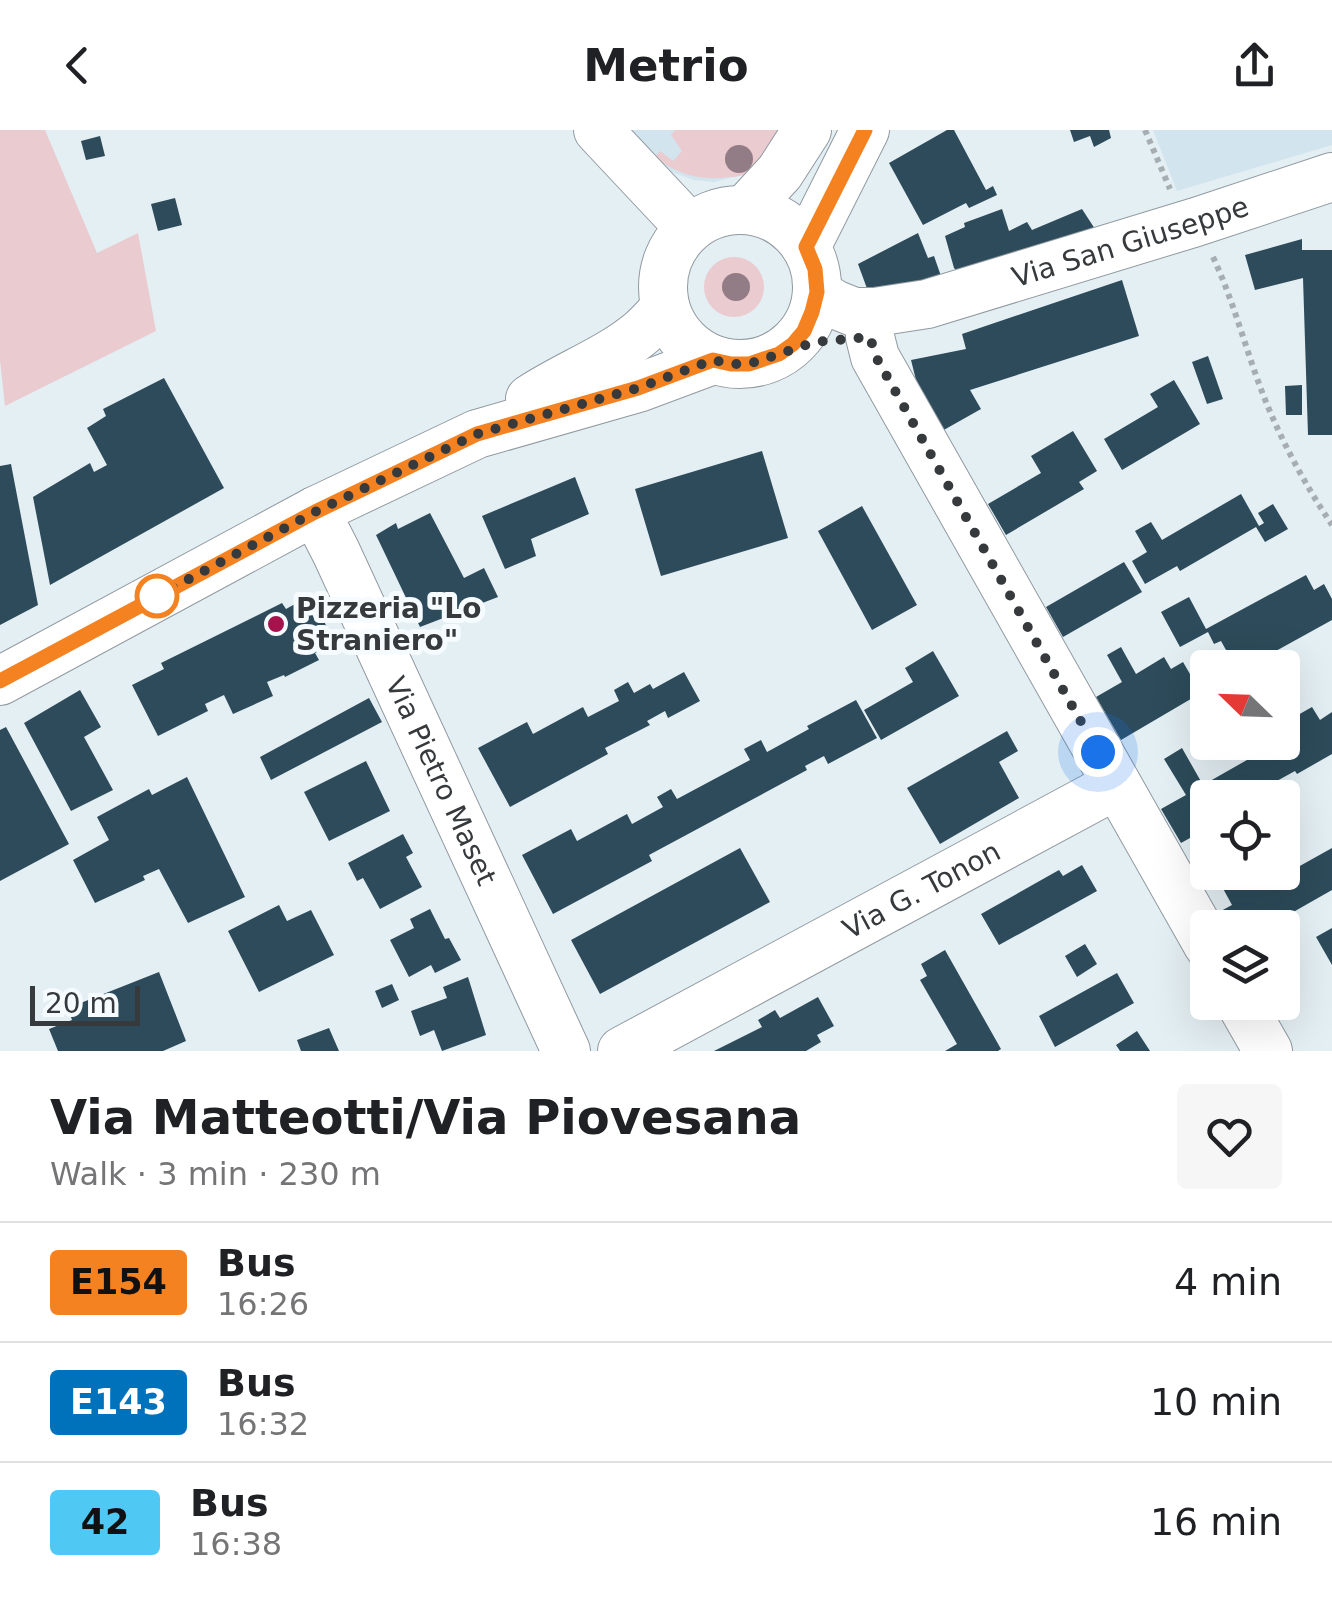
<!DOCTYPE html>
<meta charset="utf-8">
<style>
body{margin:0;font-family:"DejaVu Sans",sans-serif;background:#f6f6f6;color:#202124;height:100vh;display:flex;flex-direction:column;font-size:38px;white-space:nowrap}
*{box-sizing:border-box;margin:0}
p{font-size:32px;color:#757577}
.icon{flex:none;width:55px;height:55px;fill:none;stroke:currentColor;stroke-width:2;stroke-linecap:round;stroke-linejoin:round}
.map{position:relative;height:921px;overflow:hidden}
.drawer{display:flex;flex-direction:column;background:#fff;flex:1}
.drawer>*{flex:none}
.badge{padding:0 20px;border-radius:8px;font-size:35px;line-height:65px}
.needle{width:65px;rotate:293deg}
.fabs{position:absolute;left:1190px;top:520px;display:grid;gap:20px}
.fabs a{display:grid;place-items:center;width:110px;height:110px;border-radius:10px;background:#fff;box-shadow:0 10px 40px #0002;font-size:50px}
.scale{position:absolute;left:30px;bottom:25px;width:110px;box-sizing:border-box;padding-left:10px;border:5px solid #363a3d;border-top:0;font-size:28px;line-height:35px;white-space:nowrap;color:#363a3d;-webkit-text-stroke:8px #f5fbff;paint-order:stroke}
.you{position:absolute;width:50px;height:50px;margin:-25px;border:8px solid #fff;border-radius:50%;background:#1a73e8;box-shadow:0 0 0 15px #1a73e833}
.map>.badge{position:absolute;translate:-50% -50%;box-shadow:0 0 0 5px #fff}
.round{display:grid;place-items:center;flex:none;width:105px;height:105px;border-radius:10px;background:#f6f6f6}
.head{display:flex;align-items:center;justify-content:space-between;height:170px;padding:0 50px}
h1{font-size:48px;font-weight:600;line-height:75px}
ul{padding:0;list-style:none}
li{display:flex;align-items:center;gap:30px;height:120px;padding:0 50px;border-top:2px solid #e0e0e0}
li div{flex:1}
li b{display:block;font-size:38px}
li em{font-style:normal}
li .badge{min-width:110px;font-weight:700;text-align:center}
header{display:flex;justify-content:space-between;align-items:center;height:130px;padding:0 50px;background:#fff;font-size:45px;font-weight:600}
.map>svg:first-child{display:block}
</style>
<header><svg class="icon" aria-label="back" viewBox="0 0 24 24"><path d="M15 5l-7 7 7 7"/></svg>Metrio<svg class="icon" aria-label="share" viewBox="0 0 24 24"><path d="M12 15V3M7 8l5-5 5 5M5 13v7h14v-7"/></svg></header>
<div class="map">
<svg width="1332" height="921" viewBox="0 0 1332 921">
<rect width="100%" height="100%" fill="#e4eff4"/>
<path fill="#d2e4ed" d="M624 0H792L753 42 714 52 694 50 669 41 652 29Z
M1153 0H1332V15L1177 61Z"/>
<path fill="#e9cbd0" d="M0 0H45L97 123 138 103 156 201 5 276 0 230Z
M675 0H790C780 11 765 33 752 41 746 45 737 47 729 47 701 51 678 45 655 27L660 21 673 31 682 21 671 5Z
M704 157a30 30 0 1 1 60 0a30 30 0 1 1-60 0Z"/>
<path fill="#2d4b5a" d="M947 0H954L986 60 993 56 997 65 969 78 966 73 923 95 889 33Z
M1070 0H1109L1111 8 1094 17 1090 6 1074 12Z
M100 6 105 26 86 30 81 11Z
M175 68 182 95 158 101 151 74Z
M1002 79 1009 101 1027 92 1032 100 1082 79 1095 99 961 145 954 138 945 106 965 97 964 93Z
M918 103 928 128 934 126 942 149 872 172 858 134Z
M1302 109V120H1332V305H1308L1303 148 1255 160 1245 125Z
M1122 150 1139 206 970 260 981 279 942 301 917 254 911 230 966 219 962 204Z
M1208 226 1223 269 1207 274 1192 232Z
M164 248 224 358 50 455 33 367 90 333 94 342 107 335 87 298 106 286 103 279Z
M1174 250 1200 294 1122 340 1104 309 1158 277 1150 264Z
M1302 255V285H1286L1285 256Z
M1073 301 1097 341 1079 352 1084 359 1006 405 988 374 1041 343 1031 326Z
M762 321 788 408 661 446 635 359Z
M11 334 38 475 0 495V336Z
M575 347 589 384 531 409 536 426 505 439 482 386Z
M1241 364 1259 396 1264 393 1258 383 1273 374 1288 399 1265 412 1256 397 1180 441 1177 436 1145 454 1132 431 1147 422 1135 401 1151 392 1162 410Z
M862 376 917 475 872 500 818 401Z
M430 383 464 448 484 438 498 467 420 497 376 405 396 393 398 399Z
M1124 432 1142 462 1063 507 1046 477Z
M1306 445 1314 460 1324 454 1332 469V490L1245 538H1236L1221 511 1214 514 1208 502 1180 517 1161 482 1189 467 1206 499Z
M304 469 315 490 322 487 335 514 315 523 319 530 285 547 284 545 267 552 273 566 233 584 224 565 205 574 208 581 158 606 132 555 164 539 161 533 282 473 286 479Z
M1121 517 1136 544 1164 527 1171 539 1183 532 1201 563 1121 610 1096 567 1122 552 1107 525Z
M933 521 959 566 881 610 864 580 913 552 905 538Z
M684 542 700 571 668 588 665 581 647 591 650 595 605 618 608 624 510 677 478 618 527 592 533 604 583 577 588 587 619 571 614 560 628 552 634 563 650 554 653 559Z
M80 560 101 597 84 607 113 660 71 681 24 593Z
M369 568 382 592 271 650 260 627Z
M856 570 877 608 828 634 824 626 805 636 807 640 649 725 652 731 553 784 522 725 571 699 577 711 627 684 632 694 663 677 657 667 671 659 677 669 750 630 744 619 761 610 767 622 809 599 807 596Z
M1312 577 1320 590 1332 582V624L1297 644 1295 641 1257 662 1261 668H1208V698L1181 713 1161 679 1186 665 1164 629 1182 618 1203 655 1261 622 1256 612H1282V594Z
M6 597 69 714 0 751V600Z
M1007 601 1018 621 999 632 1019 668 940 714 907 658Z
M366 631 390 681 329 711 304 662Z
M187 647 245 767 188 793 159 739 143 746 145 750 95 773 73 730 109 710 97 687 149 659 152 665Z
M403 704 413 723 406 727 422 757 380 779 363 748 357 751 348 733Z
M740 718 770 772 600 864 571 810Z
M1332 718V760L1265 798H1229L1219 782 1232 775 1214 742H1249L1250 745 1255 742H1282V727L1290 723 1298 737Z
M1082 735 1097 761 999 815 981 784 1059 740 1063 746Z
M279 775 287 791 311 780 334 825 259 862 228 801Z
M430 779 445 809 449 808 461 830 435 843 431 835 409 847 390 810 414 798 410 789Z
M1332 798V835L1316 807Z
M1085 814 1097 834 1077 847 1065 826Z
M945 820 1001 919 998 921H945L957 914 920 850 927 846 921 834Z
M159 842 186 911 163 921H58L49 899 72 890 68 878Z
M1117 843 1134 873 1055 917 1039 886Z
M468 847 486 905 442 921 434 900 420 906 411 881 447 868 443 857Z
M392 854 399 870 382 878 375 861Z
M818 867 834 896 817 905 821 912 806 921H714L762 897 758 890 775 880 780 888Z
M329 898 339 921H301L297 910Z
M1137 901 1150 921H1120L1116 915Z"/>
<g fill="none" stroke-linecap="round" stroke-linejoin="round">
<g stroke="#919aa0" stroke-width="50">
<g id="minor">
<path d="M598 0 690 98"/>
<path d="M746 79 780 42 807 0"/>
<circle cx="740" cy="157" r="77"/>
<path d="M806 117 865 0"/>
<path id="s1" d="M817 163 834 174 854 182H875L927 174 1196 92 1332 47"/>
<path d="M870 207 875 227 1208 815"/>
<path d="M530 269C566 245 609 230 642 202 650 195 658 186 665 178"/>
<path id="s2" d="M315 381 336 422 566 921"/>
<path d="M0 551 315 381 477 304 638 258 713 230"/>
<path d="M1240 872 1268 921"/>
<path id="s3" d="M622 921 1116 655"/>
</g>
</g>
<path stroke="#a6aeb2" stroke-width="6" stroke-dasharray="5 5" stroke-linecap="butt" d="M1145 0 1170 59
M1213 127C1235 174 1247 225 1266 272 1284 316 1306 356 1332 395"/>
<use href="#minor" stroke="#fff" stroke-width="48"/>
</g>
<g fill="#927c85">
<circle cx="739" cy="29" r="14"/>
<circle cx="736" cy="157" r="14"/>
</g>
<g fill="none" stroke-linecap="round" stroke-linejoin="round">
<g stroke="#fff" stroke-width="22">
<path id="line" d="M0 551 315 382 477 304 638 258 713 230 731 234H749L779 224 793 214 804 201 812 182 817 162 815 139 806 117 865 0"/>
</g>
<use href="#line" stroke="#f58220" stroke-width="15"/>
<path stroke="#363a3d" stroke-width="10" stroke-dasharray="0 18" d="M157 466 315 382 477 304 638 258 713 230 731 234H749L815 212 870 207 876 227 1098 622"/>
</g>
<circle fill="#fff" stroke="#f58220" stroke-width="5" cx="157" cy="466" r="20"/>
<circle fill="#a6124c" stroke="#f5fbff" stroke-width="4" cx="276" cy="494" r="10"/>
<g text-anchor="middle" stroke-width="10" stroke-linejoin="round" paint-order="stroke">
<g font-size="28" fill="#363a3d" stroke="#f5fbff">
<text dy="10" stroke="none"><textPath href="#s1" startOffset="328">Via San Giuseppe</textPath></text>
<text dy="10" stroke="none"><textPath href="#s2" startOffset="298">Via Pietro Maset</textPath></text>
<text dy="10" stroke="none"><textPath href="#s3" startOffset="340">Via G. Tonon</textPath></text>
</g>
<g font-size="28" font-weight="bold" fill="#363a3d" stroke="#f5fbff" text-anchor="start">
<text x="296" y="488">Pizzeria "Lo<tspan x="296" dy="32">Straniero"</tspan></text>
</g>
</g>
</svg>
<div class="fabs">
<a><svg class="needle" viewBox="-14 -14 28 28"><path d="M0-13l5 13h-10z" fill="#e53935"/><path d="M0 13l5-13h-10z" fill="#757577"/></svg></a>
<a><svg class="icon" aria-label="locate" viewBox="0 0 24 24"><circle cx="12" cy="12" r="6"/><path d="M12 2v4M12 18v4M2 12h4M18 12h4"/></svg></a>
<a><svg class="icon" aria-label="layers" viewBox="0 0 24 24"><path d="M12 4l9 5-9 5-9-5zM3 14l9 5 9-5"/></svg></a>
</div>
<div class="scale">20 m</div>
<div class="you" style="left:1098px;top:622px"></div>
</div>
<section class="drawer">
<div class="head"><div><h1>Via Matteotti/Via Piovesana</h1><p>Walk · 3 min · 230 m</p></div><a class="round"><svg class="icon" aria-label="heart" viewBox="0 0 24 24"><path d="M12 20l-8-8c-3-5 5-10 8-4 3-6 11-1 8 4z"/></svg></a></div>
<ul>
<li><span class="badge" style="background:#f58220;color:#111">E154</span><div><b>Bus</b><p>16:26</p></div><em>4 min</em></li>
<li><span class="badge" style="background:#0072bc;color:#fff">E143</span><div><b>Bus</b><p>16:32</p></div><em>10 min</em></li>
<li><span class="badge" style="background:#50c8f4;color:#111">42</span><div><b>Bus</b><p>16:38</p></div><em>16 min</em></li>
</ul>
</section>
